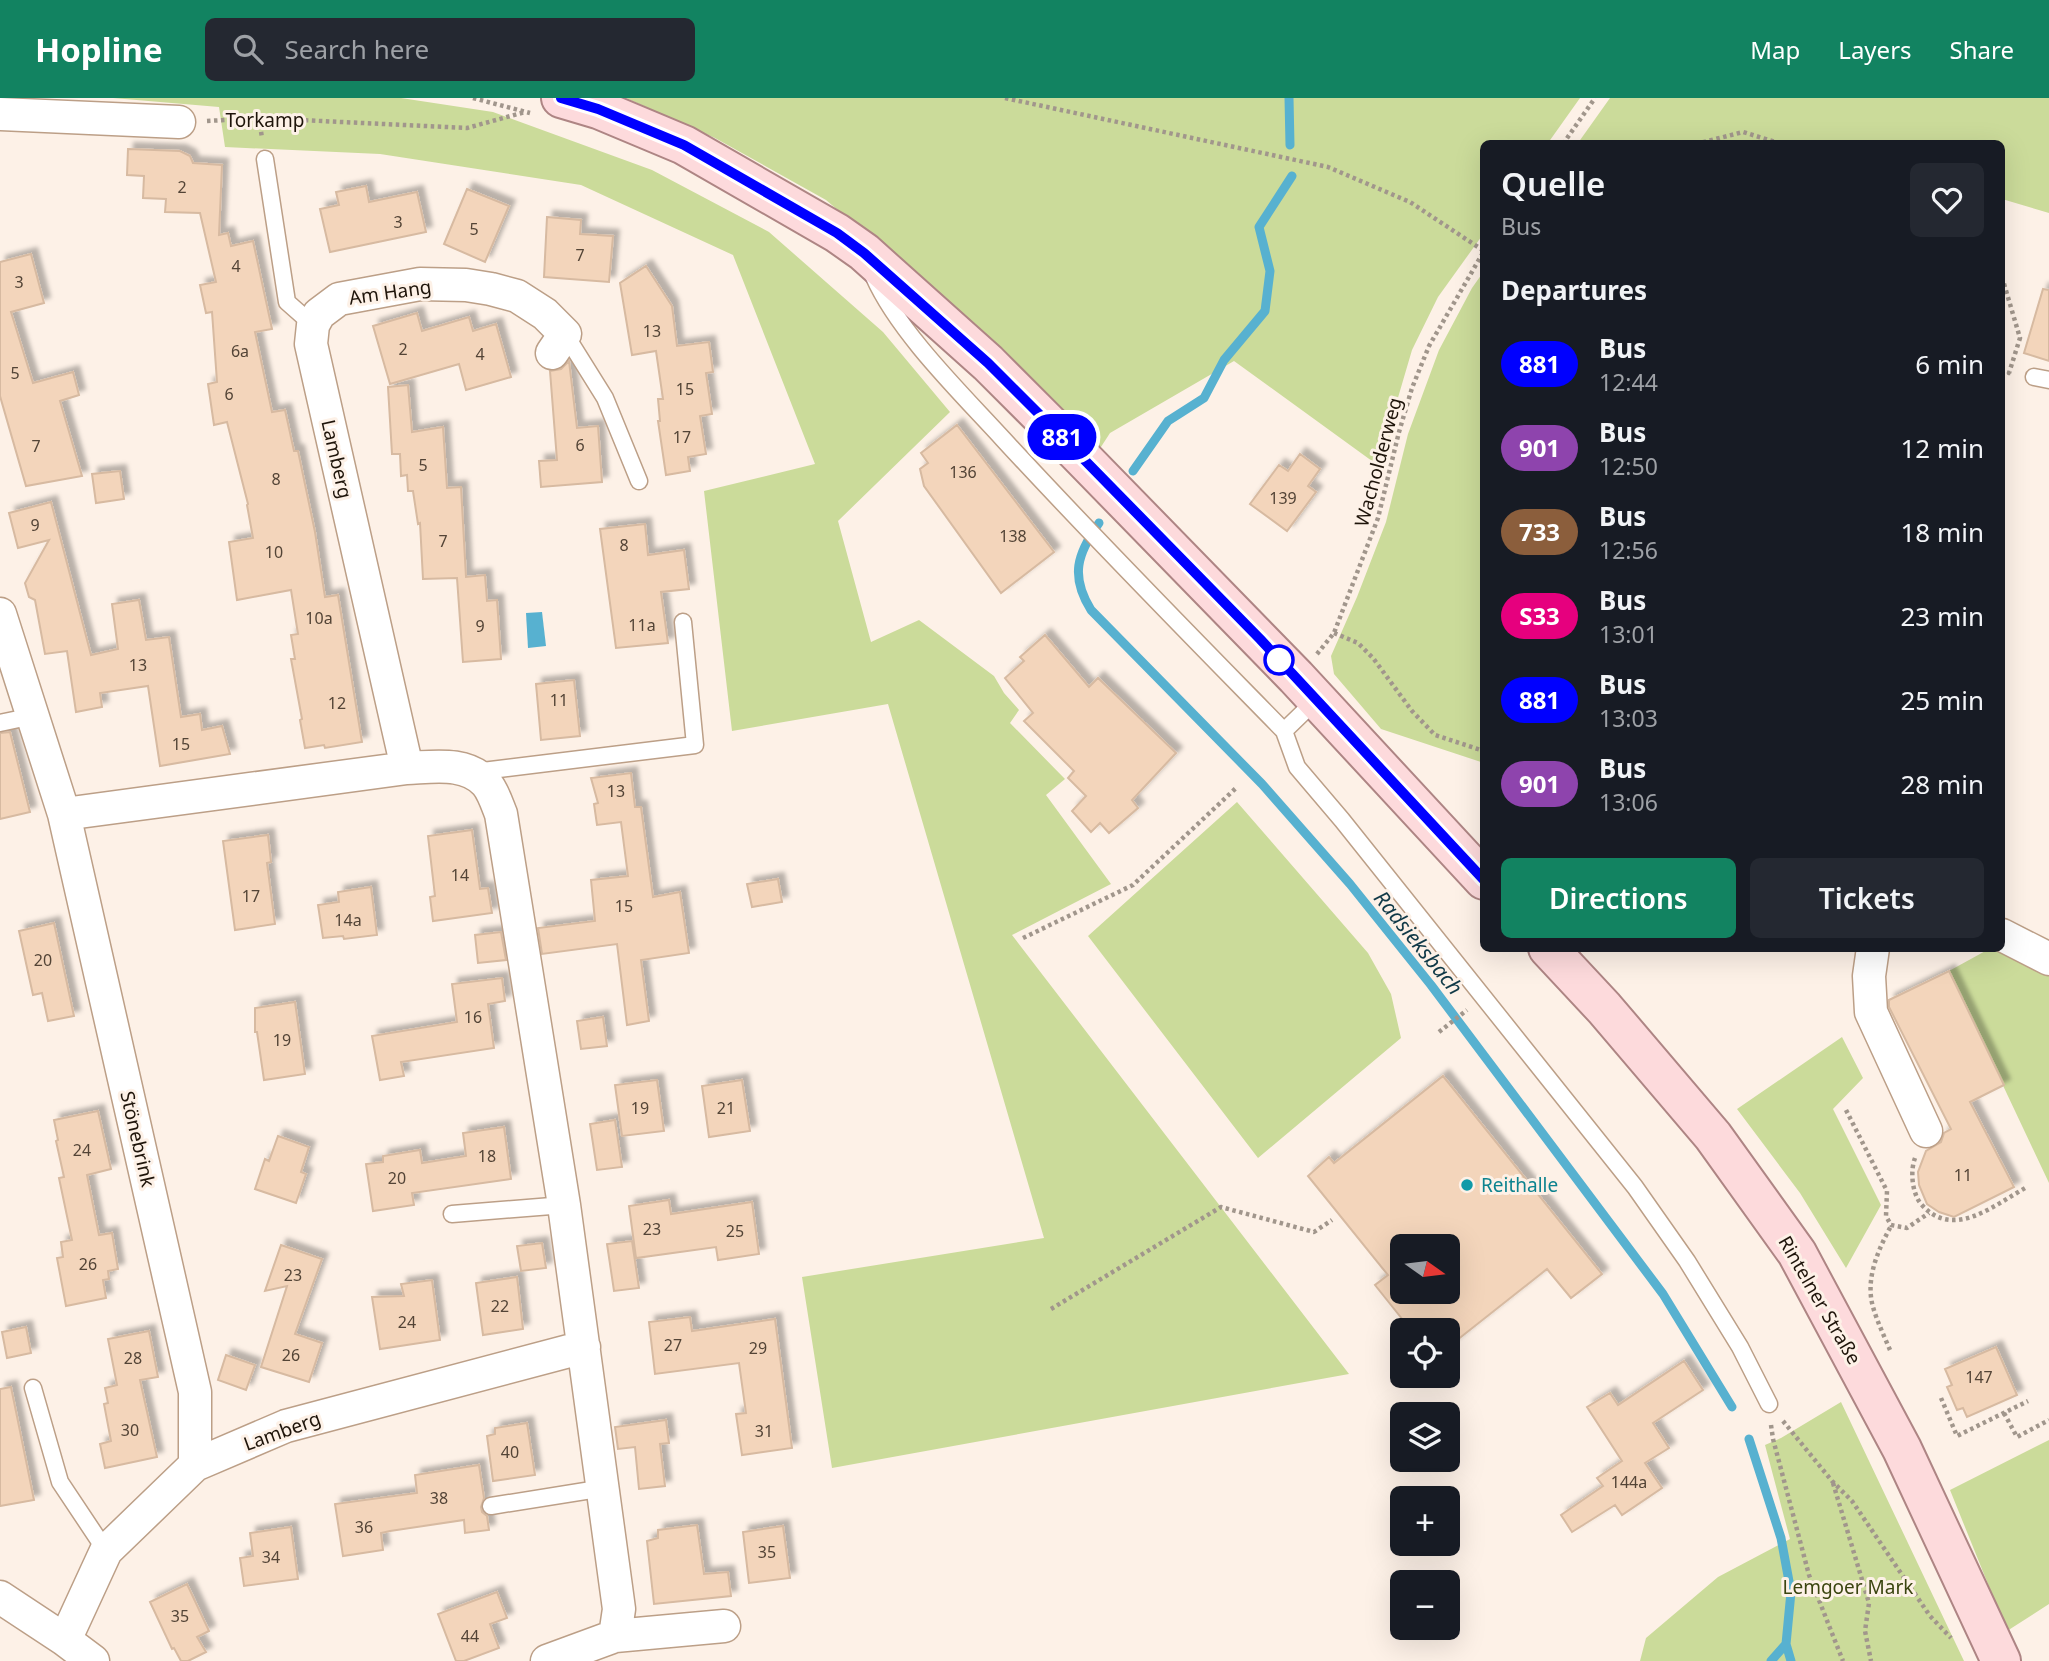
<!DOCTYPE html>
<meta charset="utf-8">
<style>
body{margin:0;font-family:"Noto Sans",sans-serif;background:#242831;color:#f1f3f6;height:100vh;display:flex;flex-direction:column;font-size:26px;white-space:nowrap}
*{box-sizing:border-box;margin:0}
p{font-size:23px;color:#9ea1a6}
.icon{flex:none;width:38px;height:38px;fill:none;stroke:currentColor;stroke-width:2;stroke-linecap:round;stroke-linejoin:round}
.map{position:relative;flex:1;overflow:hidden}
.side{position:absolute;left:1480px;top:42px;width:525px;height:812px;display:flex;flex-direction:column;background:#171b24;border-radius:10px;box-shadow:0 7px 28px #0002}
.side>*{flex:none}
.badge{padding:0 14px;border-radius:23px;font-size:24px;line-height:46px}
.needle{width:46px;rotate:104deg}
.tools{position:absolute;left:1390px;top:1136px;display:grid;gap:14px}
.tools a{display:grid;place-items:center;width:70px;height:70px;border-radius:10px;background:#171b24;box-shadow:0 7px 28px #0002;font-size:35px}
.map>.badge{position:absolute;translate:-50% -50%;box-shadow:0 0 0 4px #fff}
h2{padding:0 21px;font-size:26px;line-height:63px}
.round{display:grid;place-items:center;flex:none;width:74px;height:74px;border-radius:10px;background:#242831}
.head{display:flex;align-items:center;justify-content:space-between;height:119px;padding:0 21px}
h1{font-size:33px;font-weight:600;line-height:52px}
.button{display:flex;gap:14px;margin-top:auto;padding:14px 21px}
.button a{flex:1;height:80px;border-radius:10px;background:#128361;color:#fff;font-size:28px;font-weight:600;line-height:80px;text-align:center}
.button a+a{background:#242831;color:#f1f3f6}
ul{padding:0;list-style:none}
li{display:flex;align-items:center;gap:21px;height:84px;padding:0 21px}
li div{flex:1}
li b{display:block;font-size:26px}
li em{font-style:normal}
li .badge{min-width:77px;font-weight:700;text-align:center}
header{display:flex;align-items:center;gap:42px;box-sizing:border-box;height:98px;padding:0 35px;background:#128361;color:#fff}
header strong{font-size:33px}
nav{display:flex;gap:38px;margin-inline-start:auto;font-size:24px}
.search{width:490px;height:63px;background:#242831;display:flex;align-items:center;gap:18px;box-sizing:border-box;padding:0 24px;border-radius:10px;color:#9ea1a6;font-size:26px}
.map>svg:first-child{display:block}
</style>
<header>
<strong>Hopline</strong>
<div class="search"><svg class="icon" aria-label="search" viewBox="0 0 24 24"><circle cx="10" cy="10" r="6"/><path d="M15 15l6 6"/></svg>Search here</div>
<nav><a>Map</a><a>Layers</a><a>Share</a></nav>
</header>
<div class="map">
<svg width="2049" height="1563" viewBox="0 0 2049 1563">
<defs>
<filter id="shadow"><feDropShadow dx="6" dy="-6" stdDeviation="2" flood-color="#0004"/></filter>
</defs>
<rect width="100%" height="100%" fill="#fdf1e7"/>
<path fill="#cbdb9a" d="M113 0H401L493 14 652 72 769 134 883 234 950 314 838 423 871 544 919 522 994 578 1004 595 1019 612 1010 625 1065 681 1046 697 1111 786 1012 837 1349 1276 832 1370 802 1179 1044 1140 888 606 732 633 704 393 815 366 733 157 581 87 380 56 225 49 219 9Z
M626 0H1580L1548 45 1484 46V135L1438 199 1412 252 1397 303 1383 371 1234 263 1110 335 1099 352 965 220 826 102 715 40Z
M1610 0H2049V115L2002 101V46L1578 45Z
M1484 173V665L1381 631 1334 576 1331 558 1357 499 1386 424 1408 336 1439 252 1472 190Z
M1237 704 1368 855 1391 896 1401 940 1258 1060 1088 838Z
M2001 850 2049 877V1085L1949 873 1989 851Z
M1842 939 1863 980 1833 1011 1881 1107 1846 1170 1800 1095 1737 1011Z
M1841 1304 1964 1563H1640L1646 1540 1718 1479 1790 1441 1765 1347 1781 1340Z
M2049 1342V1506L2007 1533 1950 1392Z"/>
<path fill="#57b1d0" d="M542 514 546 548 528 550 526 515Z"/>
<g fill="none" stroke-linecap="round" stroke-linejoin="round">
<path stroke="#57b1d0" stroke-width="9" d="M1289 0 1290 47
M1133 373 1168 323 1204 300 1224 262 1265 213 1270 173 1259 129 1292 78
M1099 425C1077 456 1070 478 1091 512L1262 686 1350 786 1431 887 1663 1196 1732 1309
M1749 1341 1781 1440 1791 1494 1786 1546 1791 1563
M1771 1563 1786 1546"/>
</g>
<path fill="#f3d5bb" stroke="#d7baa1" stroke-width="2" fill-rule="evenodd" filter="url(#shadow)" d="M128 51 180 53 190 58 193 65 222 67 219 137 228 135 231 148 253 143 272 231 255 234 272 314 285 312 294 353H298L315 434 325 499 338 497 362 644 325 650 324 647 305 650 300 622 302 621 291 561H295L291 537 298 536 291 492 237 502 229 444 253 440 247 407 248 406 227 324 214 327 208 286 217 284 212 214 206 215 200 187 216 184 200 115 165 114 166 101 143 100 144 78 127 77Z
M366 88 369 104 417 94 426 134 330 154 320 111 339 107 336 94Z
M467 91 509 108 485 164 444 146Z
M547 119 581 122 580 136 613 138 609 184 544 179Z
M31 156 44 205 11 214 33 285 73 274 79 297 60 303 82 378 26 388 0 298V164Z
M646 168 672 208 677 248 709 244 713 274 706 275 712 316 700 318 706 356 688 359 690 373 666 377 658 323H660L658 301H663L656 253 632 257 620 185Z
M2043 191 2049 192V263L2024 255Z
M417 215 422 233 469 219 473 233 496 226 511 279 466 292 459 266 390 286 373 228Z
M569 263 577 330 598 328 602 384 541 389 539 363 557 362 550 273 561 271Z
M408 287 412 334 443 329 447 390 461 389 466 479 485 477 487 503 497 502 501 561 463 564 457 480 423 481 420 425 418 426 413 393H408L407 377 401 378 400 356H392L388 289Z
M957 327 1054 454 1001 495 924 388 920 371 928 365 921 355Z
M1300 356 1320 371 1308 388 1316 394 1287 433 1250 406 1279 367 1288 373Z
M120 373 124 401 96 405 92 376Z
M51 404 91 557 118 551 112 506 139 502 146 542 169 539 181 619 200 616 202 632 222 628 230 656 160 668 148 588 100 595 102 609 76 614 67 553 45 556 35 502 29 499 25 485 49 442 18 450 9 415Z
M645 426 648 457 684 452 689 491 661 494 668 545 616 550 600 431Z
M1045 537 1089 589 1098 580 1176 655 1132 702 1138 710 1109 735 1100 725 1091 734 1072 713 1086 698 1068 680 1074 673 1024 623 1033 615 1005 580 1024 563 1020 559Z
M574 582 580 638 541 642 536 586Z
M10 634 30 714 0 721V635Z
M631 675 635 709H641L653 799 680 794 689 855 641 862 649 923 627 927 617 846 542 856 538 830 595 823 591 782 628 778 621 724 597 727 594 706 598 705 591 680Z
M472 732 480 791 488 790 492 815 433 823 430 799 435 798 428 738Z
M268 737 271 764 267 765 275 826 235 832 223 743Z
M778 781 782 804 752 809 747 786Z
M371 789 377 837 344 841 343 838 323 840 318 807 339 804 338 794Z
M54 825 74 918 48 923 42 895 33 897 19 833Z
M501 834 506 862 478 865 475 837Z
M1949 873 2004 987 1970 1004 2014 1089 1954 1119 1939 1114 1927 1106 1919 1087 1918 1074 1926 1053 1941 1044 1944 1035 1951 1031 1889 909V902Z
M502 880 505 903 488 906 494 950 401 964 404 978 380 982 372 938 457 924 452 886Z
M295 904 305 976 264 982 257 934H255V910Z
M603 919 607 948 581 951 577 923Z
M1443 978 1602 1176 1571 1200 1547 1171 1447 1250V1232H1411L1375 1187 1388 1177 1308 1078 1329 1059 1334 1065ZM1402 1148H1447V1194H1402Z
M657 982 664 1033 622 1038 615 987Z
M742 982 750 1033 709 1039 702 988Z
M98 1013 111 1071 87 1077 99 1137 112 1135 118 1171 108 1173 109 1181 103 1182 106 1200 66 1208 57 1160 63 1159 61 1144 72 1142 59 1080 64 1079 56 1043 58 1042 54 1022Z
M615 1022 622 1069 597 1072 590 1026Z
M504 1029 511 1081 412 1095 414 1107 373 1113 366 1066 383 1064V1058L420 1052 422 1065 466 1058 463 1035Z
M278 1038 309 1049 301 1074 306 1076 296 1105 255 1091 265 1061 269 1063Z
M669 1102 671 1116 752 1104 759 1156 718 1162 716 1149 636 1160 629 1108Z
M632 1143 639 1190 614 1193 607 1146Z
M542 1145 546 1170 521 1173 517 1148Z
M281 1147 322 1161 295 1236 322 1245 309 1284 261 1269 287 1188 265 1193Z
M517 1179 523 1231 483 1237 476 1185Z
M432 1182 440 1242 380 1251 372 1199 404 1198 401 1186Z
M690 1219 692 1233 775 1221 792 1350 742 1357 736 1316 746 1315 739 1265 655 1276 649 1224Z
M26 1229 31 1255 7 1260 2 1234Z
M149 1233 158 1279 140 1282 157 1359 105 1370 100 1346 111 1343 104 1306 108 1305 105 1290 117 1287 108 1241Z
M1996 1249 2017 1297 1967 1319 1963 1310 1957 1312 1947 1289 1952 1287 1945 1271Z
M226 1257 255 1267 246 1292 218 1282Z
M1684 1263 1703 1292 1653 1325 1669 1350 1645 1365 1662 1390 1622 1417 1615 1407 1572 1434 1561 1417 1603 1388 1597 1380 1622 1363 1587 1309 1610 1295 1618 1307Z
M11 1289 34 1402 0 1408V1291Z
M666 1322 669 1345 660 1346 665 1388 639 1391 635 1349 618 1351 615 1329Z
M527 1325 535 1377 493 1383 487 1338 495 1336V1330Z
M479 1367 484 1400 481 1409 482 1414 487 1418 489 1432 465 1435 464 1422 390 1433 381 1435 383 1452 343 1458 335 1406 417 1395 415 1377Z
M697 1427 704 1476 728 1474 731 1498 654 1506 647 1443 658 1440V1432Z
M783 1428 790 1480 749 1485 743 1434Z
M291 1429 298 1481 244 1488 240 1460 253 1458 250 1435Z
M187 1486 209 1533 197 1539 206 1554 188 1563H181L174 1550 172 1551 150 1504Z
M497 1494 507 1520 490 1526 499 1550 464 1563H456L438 1516Z"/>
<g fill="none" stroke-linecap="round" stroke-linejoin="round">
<g stroke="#bc9f87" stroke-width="19">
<path id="lane" d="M265 61 287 204 313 227
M874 179C899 235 961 295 1003 341 1094 440 1189 536 1284 633L1297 669 1342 722 1635 1089 1687 1163 1740 1249 1769 1306
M565 236 605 300 639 383
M2034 279 2049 282
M0 625 33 618
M1284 633 1316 602
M474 674 695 647 683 524
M452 1116 564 1107
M33 1290 60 1384 106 1453
M491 1408 604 1390"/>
</g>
<g stroke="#bc9f87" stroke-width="35">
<path id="street" d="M0 16 179 24
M0 516 64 716 195 1294V1367
M407 670 311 246 313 227 319 216 339 201 420 186 466 187 491 191 517 198 545 216 565 236 552 255
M64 716 407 670C434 669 466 663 486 685 493 693 497 706 501 716L564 1107 619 1511 615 1538
M2002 837 2049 861
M1873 850 1869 878 1871 914 1926 1033
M0 1499 65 1542 93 1563
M65 1542 106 1453 195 1367 286 1328 584 1249
M547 1563 615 1538 724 1528"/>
</g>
<g stroke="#ae8584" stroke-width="42">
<path id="primary" d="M561 0 598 11 684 47 837 135 864 154 988 265 1060 337 1296 579 1484 782
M1548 850 1604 910 1713 1038 1797 1155 1902 1351 2001 1563"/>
</g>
<path stroke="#a1968c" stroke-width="4.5" stroke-dasharray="3.5 3.5" stroke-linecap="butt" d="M473 0 530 15
M1005 0 1328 69 1410 104 1484 153
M259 20 262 40
M207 23 259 20 467 30 525 14
M1563 46 1595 0
M1696 46 1743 34 1782 46
M2002 179 2020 240 2009 275H2013
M1334 535 1358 545 1373 560 1412 613 1435 637 1484 653
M1317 556 1334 535 1378 420 1399 334 1412 290 1429 248 1484 153
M1023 840 1133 787 1236 690
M1439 934 1467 912
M1846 1012 1887 1093 1886 1118 1891 1127 1907 1130 1929 1115
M1915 1060C1910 1073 1912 1095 1921 1106 1953 1143 1994 1107 2027 1089
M1051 1211 1221 1109 1314 1134 1332 1122
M1890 1252C1884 1238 1877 1223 1873 1209 1865 1181 1878 1152 1891 1128
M1941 1300 1957 1338 2028 1303
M2004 1315 2017 1339 2049 1322
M1783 1323 1832 1383 1852 1403 1930 1518 1951 1540
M1771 1327 1773 1341 1809 1477 1843 1563
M1833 1385 1869 1505 1865 1533 1871 1563"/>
<use href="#lane" stroke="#fff" stroke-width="16"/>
<use href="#street" stroke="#fff" stroke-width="32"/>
<use href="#primary" stroke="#fddadc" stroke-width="38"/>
</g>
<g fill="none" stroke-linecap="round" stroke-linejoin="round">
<g stroke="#fff" stroke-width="16">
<path id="line" d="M561 0 598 11 684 47 837 135 864 155 988 265 1060 337 1260 541 1484 782"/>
</g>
<use href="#line" stroke="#00f" stroke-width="10"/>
</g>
<circle fill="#fff" stroke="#00f" stroke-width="3.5" cx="1279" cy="562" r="14"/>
<circle fill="#0f9aa8" stroke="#fdf1e7" stroke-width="2.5" cx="1467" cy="1087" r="7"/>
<g text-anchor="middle" stroke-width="6" stroke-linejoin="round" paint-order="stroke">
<g font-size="16" fill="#534436">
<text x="182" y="95">2</text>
<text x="398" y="130">3</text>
<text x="474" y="137">5</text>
<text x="580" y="163">7</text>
<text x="236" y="174">4</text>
<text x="19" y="190">3</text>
<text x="652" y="239">13</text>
<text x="403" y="257">2</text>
<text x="240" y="259">6a</text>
<text x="480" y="262">4</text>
<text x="15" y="281">5</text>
<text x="685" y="297">15</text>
<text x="229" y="302">6</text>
<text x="682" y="345">17</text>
<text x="580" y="353">6</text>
<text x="36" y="354">7</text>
<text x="423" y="373">5</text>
<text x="963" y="380">136</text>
<text x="276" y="387">8</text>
<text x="1283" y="406">139</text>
<text x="35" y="433">9</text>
<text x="1013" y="444">138</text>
<text x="443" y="449">7</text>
<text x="624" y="453">8</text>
<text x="274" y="460">10</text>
<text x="319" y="526">10a</text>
<text x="642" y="533">11a</text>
<text x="480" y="534">9</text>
<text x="138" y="573">13</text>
<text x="559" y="608">11</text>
<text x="337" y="611">12</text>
<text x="181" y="652">15</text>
<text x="616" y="699">13</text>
<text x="460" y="783">14</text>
<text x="251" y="804">17</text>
<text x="624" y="814">15</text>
<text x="348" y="828">14a</text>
<text x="43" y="868">20</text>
<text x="473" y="925">16</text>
<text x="282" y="948">19</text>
<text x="640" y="1016">19</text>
<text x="726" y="1016">21</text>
<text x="82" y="1058">24</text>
<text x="487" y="1064">18</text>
<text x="1963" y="1083">11</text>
<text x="397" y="1086">20</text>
<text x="652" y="1137">23</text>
<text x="735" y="1139">25</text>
<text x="88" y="1172">26</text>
<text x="293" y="1183">23</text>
<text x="500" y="1214">22</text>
<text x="407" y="1230">24</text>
<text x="673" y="1253">27</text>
<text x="758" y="1256">29</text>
<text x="291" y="1263">26</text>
<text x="133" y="1266">28</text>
<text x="1979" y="1285">147</text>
<text x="130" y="1338">30</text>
<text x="764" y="1339">31</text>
<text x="510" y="1360">40</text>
<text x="1629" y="1390">144a</text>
<text x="439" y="1406">38</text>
<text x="364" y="1435">36</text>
<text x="767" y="1460">35</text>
<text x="271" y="1465">34</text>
<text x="180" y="1524">35</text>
<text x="470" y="1544">44</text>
</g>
<g font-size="19" fill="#1e140a" stroke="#fdf1e7">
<text x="265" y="29">Torkamp</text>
<text transform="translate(390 194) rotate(-8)" y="7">Am Hang</text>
<text transform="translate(337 361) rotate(77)" y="7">Lamberg</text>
<text transform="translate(1378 364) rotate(-75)" y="7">Wacholderweg</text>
<text transform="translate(138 1041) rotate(77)" y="7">Stönebrink</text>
<text transform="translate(1820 1202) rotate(60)" y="7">Rintelner Straße</text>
<text transform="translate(282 1333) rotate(-20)" y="7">Lamberg</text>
</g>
<g font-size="19" fill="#0d838f" stroke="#fdf1e7" text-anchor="start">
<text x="1481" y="1094">Reithalle</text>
</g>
<g font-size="19" fill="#3b4510" stroke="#fdf1e7">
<text x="1848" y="1496">Lemgoer Mark</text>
</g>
<g font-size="21" font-style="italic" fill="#103947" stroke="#fdf1e7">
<text transform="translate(1418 845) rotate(51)" y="7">Radsieksbach</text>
</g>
</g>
</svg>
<div class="tools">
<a><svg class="needle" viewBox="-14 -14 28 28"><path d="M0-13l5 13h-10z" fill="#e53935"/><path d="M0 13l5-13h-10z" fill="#9ea1a6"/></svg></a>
<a><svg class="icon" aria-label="locate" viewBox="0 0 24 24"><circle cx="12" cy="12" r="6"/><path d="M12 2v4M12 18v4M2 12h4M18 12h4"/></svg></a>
<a><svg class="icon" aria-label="layers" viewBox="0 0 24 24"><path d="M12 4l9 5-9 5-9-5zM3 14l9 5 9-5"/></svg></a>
<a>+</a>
<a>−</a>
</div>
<b class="badge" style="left:1062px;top:339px;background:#00f;color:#fff">881</b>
<section class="side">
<div class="head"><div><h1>Quelle</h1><p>Bus</p></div><a class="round"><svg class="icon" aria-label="heart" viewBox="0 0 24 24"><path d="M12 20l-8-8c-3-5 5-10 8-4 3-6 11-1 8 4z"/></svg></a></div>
<h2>Departures</h2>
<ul>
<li><span class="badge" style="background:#00f;color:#fff">881</span><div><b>Bus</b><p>12:44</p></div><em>6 min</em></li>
<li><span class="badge" style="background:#8e44ad;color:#fff">901</span><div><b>Bus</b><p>12:50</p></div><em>12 min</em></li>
<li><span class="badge" style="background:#8b5e3c;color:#fff">733</span><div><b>Bus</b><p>12:56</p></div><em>18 min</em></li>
<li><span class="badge" style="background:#e6007e;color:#fff">S33</span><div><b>Bus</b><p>13:01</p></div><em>23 min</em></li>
<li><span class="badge" style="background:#00f;color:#fff">881</span><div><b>Bus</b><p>13:03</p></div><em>25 min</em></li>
<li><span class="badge" style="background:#8e44ad;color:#fff">901</span><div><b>Bus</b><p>13:06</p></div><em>28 min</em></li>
</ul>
<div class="button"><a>Directions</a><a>Tickets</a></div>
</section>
</div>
